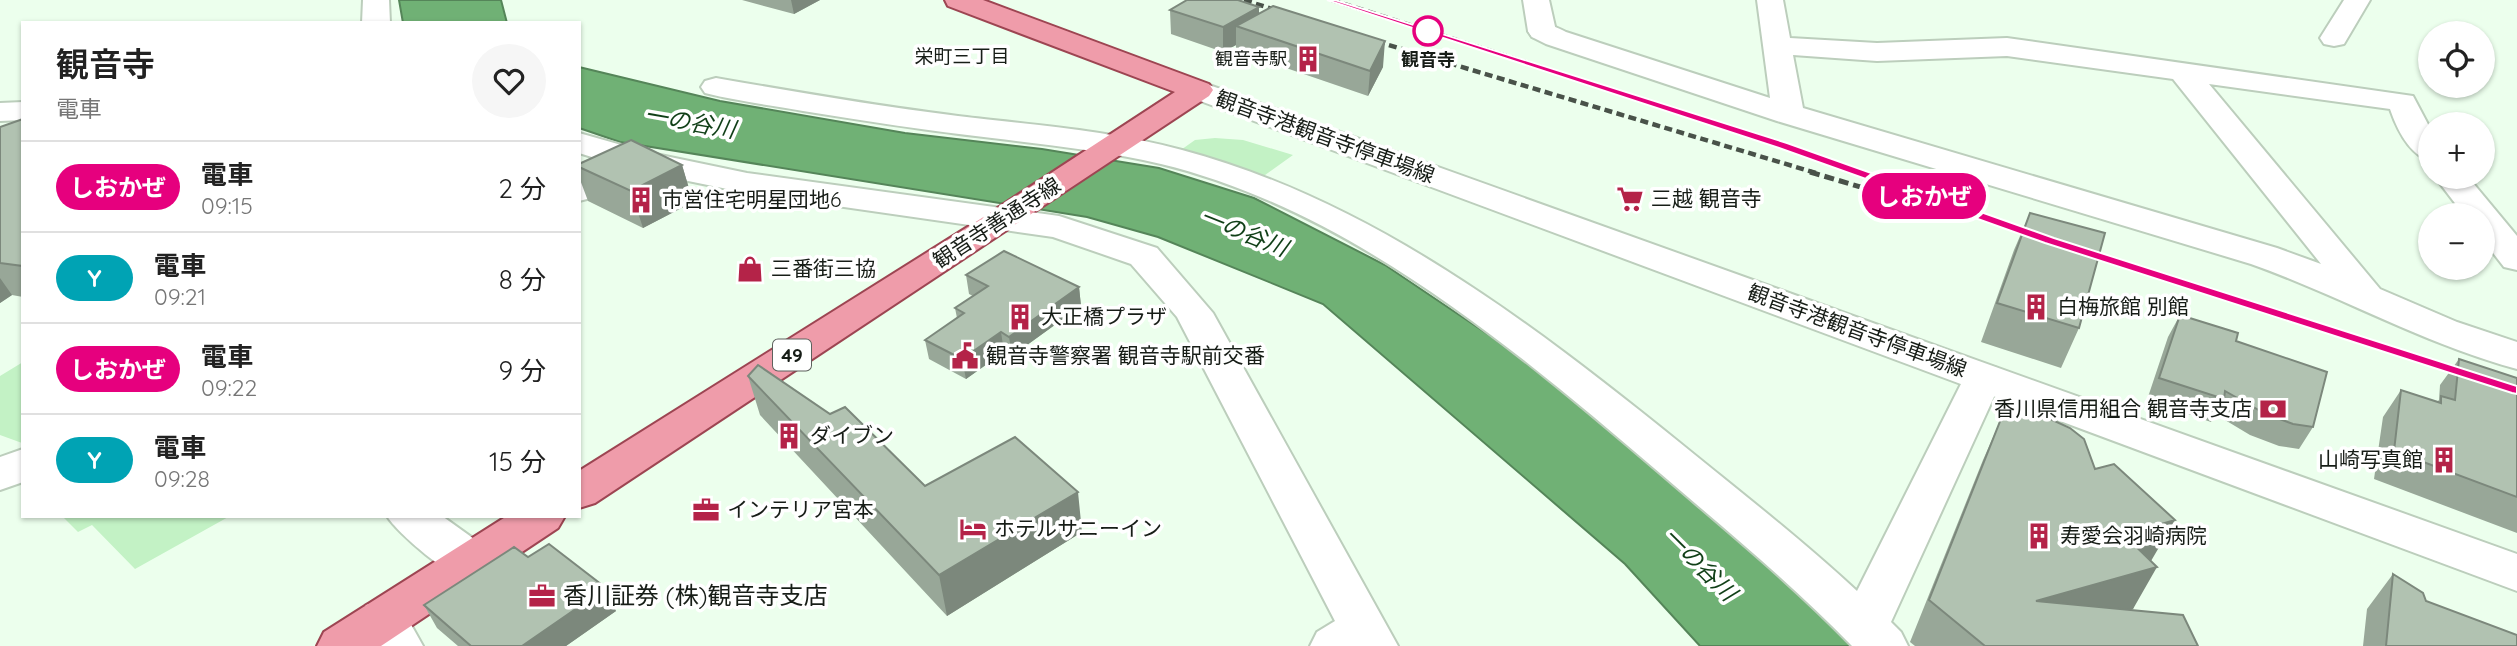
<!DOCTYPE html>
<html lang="ja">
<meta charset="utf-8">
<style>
body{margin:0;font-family:Quicksand,"Noto Sans JP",sans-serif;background:#f6f6f6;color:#222;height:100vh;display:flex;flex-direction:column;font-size:26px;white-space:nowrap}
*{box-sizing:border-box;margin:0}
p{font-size:23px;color:#767676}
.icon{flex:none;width:38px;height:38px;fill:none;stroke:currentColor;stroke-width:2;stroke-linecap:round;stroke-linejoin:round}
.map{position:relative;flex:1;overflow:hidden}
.panel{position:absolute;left:21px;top:21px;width:560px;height:497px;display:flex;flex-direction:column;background:#fff;border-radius:0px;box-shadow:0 2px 5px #0004}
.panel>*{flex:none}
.badge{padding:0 14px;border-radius:23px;font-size:24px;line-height:46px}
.controls{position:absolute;left:2418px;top:21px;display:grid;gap:14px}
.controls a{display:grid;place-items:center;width:77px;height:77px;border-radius:50%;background:#fff;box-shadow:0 2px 5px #0004;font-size:35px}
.map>.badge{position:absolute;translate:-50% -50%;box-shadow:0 0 0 4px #fff}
.round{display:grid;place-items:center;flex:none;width:74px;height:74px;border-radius:37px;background:#f6f6f6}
.summary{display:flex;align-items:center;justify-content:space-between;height:119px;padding:0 35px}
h1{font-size:33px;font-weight:600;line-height:52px}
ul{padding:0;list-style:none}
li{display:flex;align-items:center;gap:21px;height:91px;padding:0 35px;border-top:2px solid #e0e0e0}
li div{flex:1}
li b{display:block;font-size:26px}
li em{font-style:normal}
li .badge{min-width:77px;font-weight:700;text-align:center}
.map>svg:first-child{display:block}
</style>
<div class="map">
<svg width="2517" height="646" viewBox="0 0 2517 646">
<rect width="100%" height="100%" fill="#ecffed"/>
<path fill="#c3f2c5" d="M1215 138 1243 140 1293 155 1261 178 1178 152 1195 140Z
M23 362V443H22L0 435V376Z
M62 516H230L135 569 92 525 78 532Z"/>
<path fill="#70b175" stroke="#558559" stroke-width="2" d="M399 0H501L507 23H403Z
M579 67 720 101 905 133 1042 149 1159 168 1254 198 1385 265 1492 337 1623 437 1858 646H1700L1625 564 1323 304 1158 237 1087 217 620 142 579 128Z"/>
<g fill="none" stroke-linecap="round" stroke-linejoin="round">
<g stroke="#bccebc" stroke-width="4">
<path id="street" d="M363 0H389L390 23H362Z
M1757 0H1783L1790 38 1877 43 2007 38 2413 96 2431 130V161C2409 155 2397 129 2390 109L2209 84 2380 289 2457 322 2517 342V369C2424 344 2341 296 2251 264L1777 121 1546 44 1532 37 1528 31 1532 25C1546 22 1554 26 1566 32L1770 98ZM1793 55 1877 61 2007 56 2173 79 2321 264 2277 248 1803 108Z
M2344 0H2370L2344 44 2334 46 2324 44 2320 38Z
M716 78C797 92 877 106 958 116 1033 125 1109 130 1182 150 1370 200 1529 321 1679 442 1739 491 1800 538 1857 591L1969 368 1983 364 1997 368 2003 377 1891 622 1901 632 1908 646H1852C1792 584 1726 530 1661 474 1516 350 1351 210 1161 164 1106 151 1048 145 992 138 929 131 866 121 803 111 770 105 737 101 705 93L701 87 705 81Z
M23 102V120L0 121V103Z
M579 133 646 152 747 173 1059 216 1157 248 1213 313 1398 646H1310L1317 632 1335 621 1177 317 1131 264 1053 237 747 193 644 172 591 198 579 201V178L611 163 579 153Z
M2435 177H2468L2517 236V270L2504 267 2483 240V215H2464Z
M23 449V482L0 490V457Z
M387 516H442L488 549 495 562 488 575C483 576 476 579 471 580 452 580 397 533 387 516Z
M383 600 400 605 423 646H373L358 619 366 605Z"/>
</g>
<g stroke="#bccebc" stroke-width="4">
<path id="secondary" d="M1523 0H1549L1556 31 1552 37 1542 39 1532 37 1528 31Z
M1198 81 2517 554V591L1187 96 1183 90 1187 84Z"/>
</g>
<g stroke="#9d4552" stroke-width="4">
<path id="primary" d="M945 0H983L1209 84 1213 90 1209 96 595 503 579 508V471L993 211 1175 92 948 6Z
M507 516H565L558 528 381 646H317L324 632Z"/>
</g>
<use href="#street" fill="#fff" fill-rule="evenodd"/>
<use href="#secondary" fill="#fff" fill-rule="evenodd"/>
<use href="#primary" fill="#ef9caa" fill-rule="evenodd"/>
<path stroke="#495249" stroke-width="4.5" stroke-dasharray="8 4.5" stroke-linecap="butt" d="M1244 0 1288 14
M1332 0 1783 145 1862 173
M1365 38 1816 173"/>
<path stroke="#495249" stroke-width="5" stroke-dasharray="10 5" stroke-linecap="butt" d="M1810 172 1935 209
M1857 172 2042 238
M2082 251 2472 375"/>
</g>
<path fill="#98a798" d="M742 0H820L794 14Z
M1170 10 1259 14 1383 67 1368 96 1236 51V45L1223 52 1171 34Z
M23 119V297L12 295 0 303V127Z
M579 164 682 165 693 202 643 228 588 201 579 177Z
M2030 213 2079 328 2061 368 1981 342 2014 250Z
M966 275 1079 287 1081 306 1012 356 1004 352 966 379 929 359 925 340 957 318 955 308 973 296 969 294Z
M2180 315 2236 341 2313 427 2299 449 2279 446 2250 435 2215 414 2211 422 2147 400 2168 337Z
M2459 359 2517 378V533L2374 479 2383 417 2401 390 2437 402 2439 400 2440 385Z
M748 376 925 486 1082 532 947 616 760 415Z
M2001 419 2095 469 2151 561 2133 609 2129 610 2198 646H1915L1910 642 1983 460Z
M528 557 616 611 566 646H458L437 628 424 605Z
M2393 574 2426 601 2517 646H2363L2367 609Z"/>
<path fill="#7c887c" d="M791 0H820L794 14Z
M1259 7V32L1236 26V45L1223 52V27Z
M1385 41 1383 67 1368 96 1370 71Z
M682 165 693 202 643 228 631 191Z
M0 278 12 295 0 303Z
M1079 287 1081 306 1012 356 1009 337Z
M1001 332 1004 352 966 379 962 359Z
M1078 492 1082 532 947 616 939 575Z
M2175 520 2151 561 2124 535Z
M2157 567 2133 609 2014 642 2036 601Z
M606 588 616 611 566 646H522Z"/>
<path fill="#b1c2b1" stroke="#7c887c" stroke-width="2" d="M1187 0H1238L1259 7 1223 27 1170 10Z
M1273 6 1385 41 1370 71 1236 26Z
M23 119V266L0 263V127Z
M631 140 682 165 631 191 579 167V164Z
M2030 213 2105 233 2079 328 1997 303Z
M1004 251 1079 287 1009 337 1001 332 962 359 925 340 964 313 955 308 988 286 966 275Z
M2180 315 2238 333 2236 341 2327 372 2313 427 2293 424 2264 413 2225 391 2224 399 2159 378Z
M2459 359 2517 378V497L2394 451 2401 390 2441 403V396L2455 400Z
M758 365 830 414 845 407 925 486 1015 437 1078 492 939 575 748 376Z
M2028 415 2048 418 2070 428 2084 439 2095 469 2114 464 2175 520 2124 535 2157 567 2036 601 2183 615 2198 646H1985L1929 600 2001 419Z
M549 544 606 588 522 646H471L424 605 514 547 528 557Z
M2393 574 2423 593 2426 601 2517 635V646H2386Z"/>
<path fill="#e6007e" stroke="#fff" stroke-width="2" d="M1327 0H1335L1787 143 2054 238 2517 386V394L2512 393 2045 243 1779 148Z"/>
<defs>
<g id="building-bare" transform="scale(2.1)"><path d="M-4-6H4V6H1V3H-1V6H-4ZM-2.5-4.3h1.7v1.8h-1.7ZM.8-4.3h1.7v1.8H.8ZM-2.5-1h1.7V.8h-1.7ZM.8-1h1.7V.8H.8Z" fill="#b42348" stroke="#fff" stroke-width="2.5" paint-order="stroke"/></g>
<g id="supermarket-bare" transform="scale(2.1)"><path d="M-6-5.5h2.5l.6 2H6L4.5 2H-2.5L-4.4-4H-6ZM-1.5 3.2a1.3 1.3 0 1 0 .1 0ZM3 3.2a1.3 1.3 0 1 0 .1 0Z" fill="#b42348" stroke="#fff" stroke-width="2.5" paint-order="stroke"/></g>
<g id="shop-bare" transform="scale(2.1)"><path d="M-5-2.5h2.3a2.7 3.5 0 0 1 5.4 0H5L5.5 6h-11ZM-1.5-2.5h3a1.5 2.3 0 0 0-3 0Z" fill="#b42348" stroke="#fff" stroke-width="2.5" paint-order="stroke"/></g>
<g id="civic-bare" transform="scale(2.1)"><path d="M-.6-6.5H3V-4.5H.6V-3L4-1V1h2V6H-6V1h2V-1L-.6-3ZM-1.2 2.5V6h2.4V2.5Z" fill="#b42348" stroke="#fff" stroke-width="2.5" paint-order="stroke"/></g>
<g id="bank-bare" transform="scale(2.1)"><path d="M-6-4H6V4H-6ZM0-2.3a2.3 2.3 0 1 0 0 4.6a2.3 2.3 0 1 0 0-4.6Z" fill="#b42348" stroke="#fff" stroke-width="2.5" paint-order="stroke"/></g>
<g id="office-bare" transform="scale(2.1)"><path d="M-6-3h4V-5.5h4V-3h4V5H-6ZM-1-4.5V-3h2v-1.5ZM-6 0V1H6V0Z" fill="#b42348" stroke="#fff" stroke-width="2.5" paint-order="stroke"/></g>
<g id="hotel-bare" transform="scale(2.1)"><path d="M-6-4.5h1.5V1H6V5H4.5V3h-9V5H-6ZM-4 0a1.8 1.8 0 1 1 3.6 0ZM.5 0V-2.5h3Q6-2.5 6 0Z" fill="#b42348" stroke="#fff" stroke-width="2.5" paint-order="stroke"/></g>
</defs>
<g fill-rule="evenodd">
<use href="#building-bare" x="1308" y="59"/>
<use href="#supermarket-bare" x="1630" y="199"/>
<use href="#building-bare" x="641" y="200"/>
<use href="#shop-bare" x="750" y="269"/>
<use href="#building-bare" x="2036" y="307"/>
<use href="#building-bare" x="1020" y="317"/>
<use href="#civic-bare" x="965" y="356"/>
<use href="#bank-bare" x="2273" y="409"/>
<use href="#building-bare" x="789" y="436"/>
<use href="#building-bare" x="2444" y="460"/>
<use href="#office-bare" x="706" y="510"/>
<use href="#hotel-bare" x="973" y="529"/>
<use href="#building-bare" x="2039" y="536"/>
<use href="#office-bare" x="542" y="596"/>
</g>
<circle fill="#fff" stroke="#e6007e" stroke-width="3.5" cx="1428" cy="31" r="14"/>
<g text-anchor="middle" stroke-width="7" stroke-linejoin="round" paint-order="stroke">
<g font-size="18" fill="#171d17" stroke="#fff" text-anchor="end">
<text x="1287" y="65">観音寺駅</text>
</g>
<g font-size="18" font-weight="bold" fill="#171d17" stroke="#fff">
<text x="1428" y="66">観音寺</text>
</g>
<g font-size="19" fill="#171d17" stroke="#fff">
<text x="962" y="63">栄町三丁目</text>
</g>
<rect fill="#fff" stroke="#5d615d" stroke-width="2" x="773" y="339.5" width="38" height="31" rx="5"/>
<g font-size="19" font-weight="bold" fill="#171d17">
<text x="792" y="362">49</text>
</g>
<g font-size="21" fill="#171d17" stroke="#fff">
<text transform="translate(1325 137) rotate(20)" y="7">観音寺港観音寺停車場線</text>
<text transform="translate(997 223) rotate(-33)" y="7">観音寺善通寺線</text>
<text transform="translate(1857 331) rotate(20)" y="7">観音寺港観音寺停車場線</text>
</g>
<g font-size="21" fill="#171d17" stroke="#fff" text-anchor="start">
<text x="1651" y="206">三越 観音寺</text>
<text x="662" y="207">市営住宅明星団地6</text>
<text x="771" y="276">三番街三協</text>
<text x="2057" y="314">白梅旅館 別館</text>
<text x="1041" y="324">大正橋プラザ</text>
<text x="986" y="363">観音寺警察署 観音寺駅前交番</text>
<text x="2252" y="416" text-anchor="end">香川県信用組合 観音寺支店</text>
<text x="810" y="443">ダイブン</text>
<text x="2423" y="467" text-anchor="end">山崎写真館</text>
<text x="727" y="517">インテリア宮本</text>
<text x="994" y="536">ホテルサニーイン</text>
<text x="2060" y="543">寿愛会羽崎病院</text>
</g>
<g font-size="23" font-style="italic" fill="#103f17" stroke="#fff">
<text transform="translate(690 122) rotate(10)" y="8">一の谷川</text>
<text transform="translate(1244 232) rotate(22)" y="8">一の谷川</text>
<text transform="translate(1700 564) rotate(45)" y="8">一の谷川</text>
</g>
<g font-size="24" fill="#171d17" stroke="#fff" text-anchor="start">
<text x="563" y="604">香川証券 (株)観音寺支店</text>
</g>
</g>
</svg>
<div class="controls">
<a><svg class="icon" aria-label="locate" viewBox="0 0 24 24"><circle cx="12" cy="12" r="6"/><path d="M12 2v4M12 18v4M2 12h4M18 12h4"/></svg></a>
<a>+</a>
<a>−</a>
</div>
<b class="badge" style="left:1924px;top:196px;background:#e6007e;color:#fff">しおかぜ</b>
<section class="panel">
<div class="summary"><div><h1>観音寺</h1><p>電車</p></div><a class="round"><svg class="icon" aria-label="heart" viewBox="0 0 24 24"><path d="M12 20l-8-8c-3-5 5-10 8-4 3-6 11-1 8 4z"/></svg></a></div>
<ul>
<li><span class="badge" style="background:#e6007e;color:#fff">しおかぜ</span><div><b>電車</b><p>09:15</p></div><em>2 分</em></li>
<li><span class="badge" style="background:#00a3b4;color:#fff">Y</span><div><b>電車</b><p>09:21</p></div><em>8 分</em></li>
<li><span class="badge" style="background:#e6007e;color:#fff">しおかぜ</span><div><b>電車</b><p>09:22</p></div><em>9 分</em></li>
<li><span class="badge" style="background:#00a3b4;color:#fff">Y</span><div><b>電車</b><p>09:28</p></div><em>15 分</em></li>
</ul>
</section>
</div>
